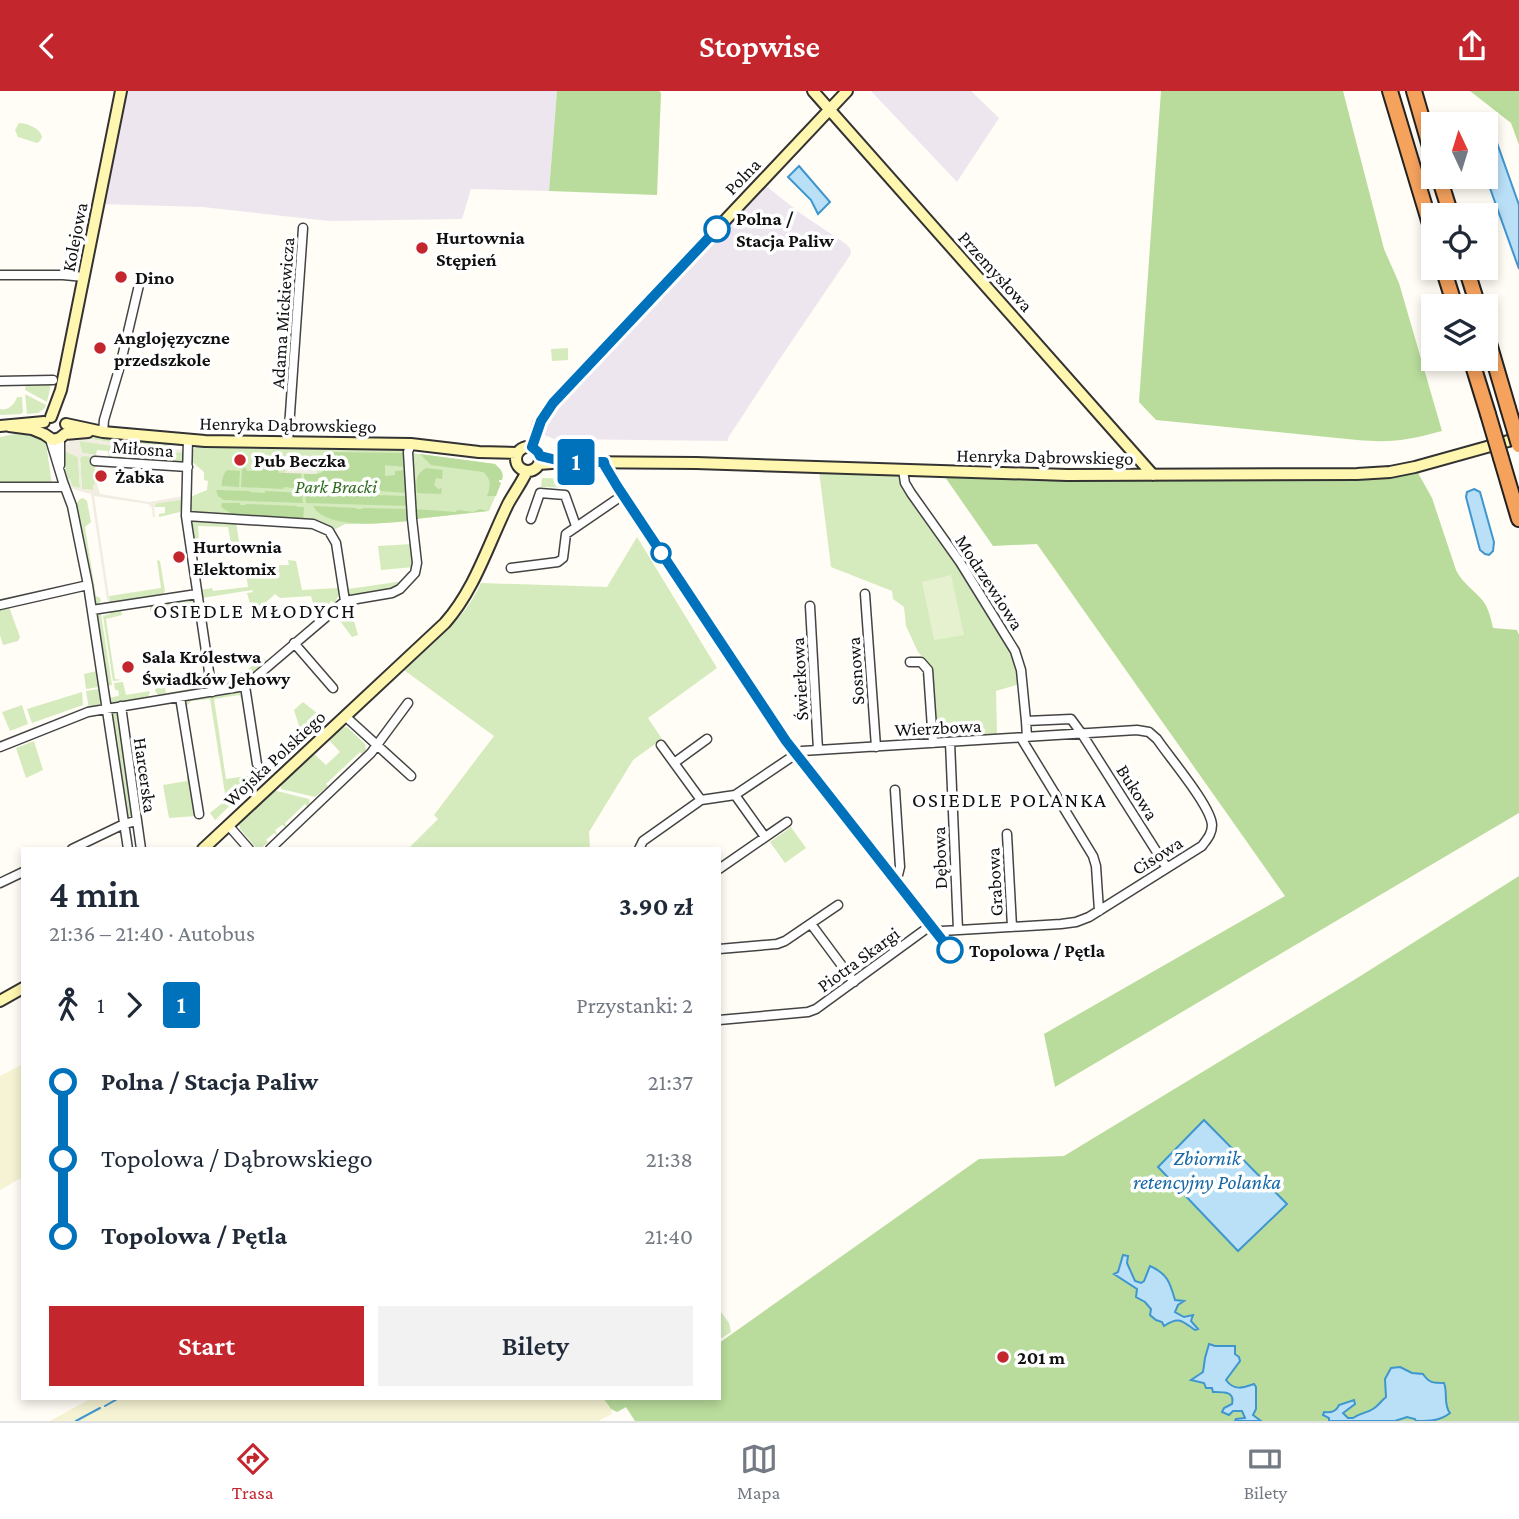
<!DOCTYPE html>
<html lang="pl">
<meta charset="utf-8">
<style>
body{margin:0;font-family:"Crimson Pro",serif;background:#f2f2f3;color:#1f2937;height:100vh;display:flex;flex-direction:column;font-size:26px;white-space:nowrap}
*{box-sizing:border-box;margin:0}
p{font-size:23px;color:#747a83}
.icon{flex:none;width:38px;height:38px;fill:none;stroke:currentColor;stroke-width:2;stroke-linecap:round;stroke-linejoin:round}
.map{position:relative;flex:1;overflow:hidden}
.drawer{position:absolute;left:21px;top:756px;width:700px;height:553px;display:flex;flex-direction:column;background:#fff;border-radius:0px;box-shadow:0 4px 10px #0003}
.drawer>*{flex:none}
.badge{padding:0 14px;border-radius:5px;font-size:24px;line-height:46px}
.needle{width:46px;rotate:356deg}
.controls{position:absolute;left:1421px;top:21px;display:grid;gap:14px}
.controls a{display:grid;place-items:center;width:77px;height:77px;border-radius:0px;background:#fff;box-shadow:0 4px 10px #0003;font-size:35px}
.map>.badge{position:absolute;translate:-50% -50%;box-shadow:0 0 0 4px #fff}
.legs{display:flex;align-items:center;gap:10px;height:77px;padding:0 28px;font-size:23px}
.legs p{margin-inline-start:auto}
.summary{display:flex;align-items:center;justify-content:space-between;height:119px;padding:0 28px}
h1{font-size:38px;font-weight:600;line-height:52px}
.button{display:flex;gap:14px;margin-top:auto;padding:14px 28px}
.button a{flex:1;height:80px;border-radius:0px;background:#c4262e;color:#fff;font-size:28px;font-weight:600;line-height:80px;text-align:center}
.button a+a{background:#f2f2f3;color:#1f2937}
ul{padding:0 28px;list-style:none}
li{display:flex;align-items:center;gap:24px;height:77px;font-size:26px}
li i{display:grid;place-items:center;width:10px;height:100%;margin:0 9px;background:currentColor}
li i::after{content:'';width:18px;height:18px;margin:-9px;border:5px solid;border-radius:50%;background:#fff}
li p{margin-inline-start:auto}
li:first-child i{background:linear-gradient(#0000 50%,currentColor 0)}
li:last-child i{background:linear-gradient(currentColor 50%,#0000 0)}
header{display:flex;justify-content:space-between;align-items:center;height:91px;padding:0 28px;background:#c4262e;color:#fff;font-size:32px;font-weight:600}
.menu{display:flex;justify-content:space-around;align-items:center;height:98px;border-top:2px solid #e0e1e3;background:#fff;font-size:19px;color:#747a83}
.menu a{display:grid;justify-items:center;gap:4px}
.menu .active{color:#c4262e}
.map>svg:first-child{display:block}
</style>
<header><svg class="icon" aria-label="back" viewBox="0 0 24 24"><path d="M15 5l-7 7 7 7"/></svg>Stopwise<svg class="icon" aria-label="share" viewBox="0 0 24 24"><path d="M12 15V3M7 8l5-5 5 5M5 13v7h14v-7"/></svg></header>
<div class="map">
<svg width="1519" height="1330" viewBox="0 0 1519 1330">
<rect width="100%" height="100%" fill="#fffdf5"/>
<path fill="#eee6ef" d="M121 0H557L549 100 471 98 462 128 329 130 203 116 98 113Z
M871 0H971L999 27 957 91Z
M761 91 800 122 846 153 850 157 851 163 779 269 728 347V350L554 348 542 343 539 333Z"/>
<path fill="#f6f3d4" d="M23 973V1086L0 1099V985Z
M92 1307H603L611 1318 612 1323 598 1330H50Z"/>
<path fill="#d5ebbd" d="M19 32C27 32 40 37 42 46L40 50 37 52 18 46 15 39Z
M568 257V269L552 270 551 258Z
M26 293H51L47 311 25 299Z
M25 303 46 314 45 317 38 322 27 323Z
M17 306H22L23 321 21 323 0 324V318C7 320 15 314 17 306Z
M15 343 38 345 46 352 52 394 0 393V346Z
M79 345 170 353V359H157L79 346Z
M80 349 157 362 185 361 183 372 111 368 109 366 108 360 97 359 96 364 82 362 79 350Z
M196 356 398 357 403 359 405 363 409 430 369 433H345L332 440 328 436 194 422 189 418 190 406 207 399 208 390 204 389V381L191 370 192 360Z
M65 360 78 366 80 398 72 395 70 389H67L62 361Z
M412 362 495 373C501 379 504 381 502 389H499V391L501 392 489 420 415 428Z
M83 364 95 366V394L93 399 82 398 80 367Z
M819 380 897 384 900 388 901 392 960 475 1003 544 1015 568 1020 593 996 600 997 643 935 647 932 577 918 561 906 535 904 516 893 508 892 500 831 476Z
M542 387 585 388V397L541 396Z
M83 407 87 410 91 431 85 436 96 505 100 507 101 510 98 514 93 511 76 413 80 408Z
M181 408 182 417 180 421 159 426V423L165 422V416H154L157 412Z
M193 429 236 431 241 463 233 464 228 436 198 435 199 449 193 450 190 431Z
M637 446 717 577 648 627 662 648 633 669 589 741 590 758H408L438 728 434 724 494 645 404 579C432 553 465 528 481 492L607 496Z
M412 453 414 476 381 479 378 455Z
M157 469 160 470 165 500 162 504 110 512 109 505 161 497Z
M288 469 296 470 302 499 338 497 339 503 335 512 331 510 327 515 329 517 321 525 314 516 311 505 280 507 275 503 263 514 251 516 247 502 202 510 253 501 252 499 202 507 200 499 212 497 213 500 248 496 245 475 289 474Z
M408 481 411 482C397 502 374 503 351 504L346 500 343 494H347L348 498 404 490Z
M191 508 195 511 197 523 184 526 182 517 150 521V513Z
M9 516 20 546 18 550 3 554 0 544V519Z
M119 517 121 519 122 524 106 528 115 588 122 589 113 590 103 525 110 523V519Z
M108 519 109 521 101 523 112 594 107 595 95 523 96 521Z
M352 523 358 544 352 546 340 530 345 524Z
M263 567 268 571 245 592 219 597 216 595 213 586 244 581Z
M97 580 99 596 86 598 84 583Z
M163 582 166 602 201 596V590L207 589 208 596 205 598 159 605 155 600 157 591 159 590V585H153V584Z
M123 591 126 604 150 600 149 604 146 608 111 612 108 607 118 605 119 604 118 599H115L114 592Z
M99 598 101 611 96 616 89 618 86 600Z
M82 601 83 614 32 632 27 618Z
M238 601 243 604 246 615H243L241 607 239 604 214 608 226 688 253 684 254 688 264 679V673L270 676 215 729 210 722 226 709 210 608 191 610 187 615 184 616V613L190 607Z
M303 611 317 622 300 638 294 619Z
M22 614 28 633 10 640 2 621Z
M115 619 117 621 133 722 130 726 126 725 111 621Z
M347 636 365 653 366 659 362 663 360 661 326 693 328 695 315 706 281 698V695L278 693 312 661 326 674 340 661 328 648 340 637Z
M34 650 43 679 26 687 16 657Z
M187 683H189L196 725 169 727 163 694 187 690Z
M273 699 309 708 310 712 307 715 305 713 285 732 287 737 282 734 275 739 278 745 274 742 266 749 268 751 260 758H257L240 738 239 732Z
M791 736 806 757 785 772 770 751Z
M719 1218 729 1232 731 1241 719 1249Z"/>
<path fill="#b9dc9c" d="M557 0H659L661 2 657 104 549 100Z
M1161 0H1343L1384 158 1399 192 1442 340C1409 349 1392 352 1357 349L1156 329 1139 311Z
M1470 0H1519V54L1511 32Z
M330 361 404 362 405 376 385 374V385L395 384V380L405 379 407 402 365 399 364 400 314 399V397L305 398 304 383 321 382 325 378Z
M420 363 495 373C501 379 504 381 502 389H499V391L501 392 496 405H487C491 395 491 387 483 381L431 374Z
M257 376 261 378 265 377 270 380 274 376 278 377 279 382H301L302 398 284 396 283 398 241 396 242 379 244 377H246L247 380H253L254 377Z
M426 377 443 379 442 388 436 387 434 394 438 398 442 397 441 403 417 402C416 390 415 384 426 377Z
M227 379 240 380 239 396 222 395C221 391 223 383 227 379Z
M1418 382 1432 407 1456 479C1462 492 1474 499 1483 510 1489 518 1491 528 1493 537L1517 539 1519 544V722L1055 996 1044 943 1285 805 1037 453 993 455 945 386 1067 390H1357Z
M216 399 250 400V401L265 402V400L302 402 303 412 224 409 218 405Z
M305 402 330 403V404L345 405 346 403 407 405 408 415 306 412Z
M222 412H240V414H246V413L297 415V416H304L303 430 235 425 221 416Z
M313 415 356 417 357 418H362L363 417 408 418 409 430C385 432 326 439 313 415Z
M415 418 456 421 457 419 473 421 480 418 488 420 415 428Z
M1519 785V1330H635L626 1316 617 1321 611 1318 603 1307H719V1252L979 1068 1064 1065 1354 889Z"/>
<path fill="#e6f2cf" d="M951 484 964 544 934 549 922 491Z"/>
<path fill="#f1ede2" d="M79 346 156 359H169L170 353 173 359 185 358V361L157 362 79 350 82 362 96 364 95 366 83 365 80 367 82 398 93 399V394L95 393 94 385 95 371 96 390 100 403 149 411 183 405 182 409 157 412 154 416 155 426 153 427 152 417 148 413 94 405 110 512 107 509 91 403 73 398 68 393 67 389 70 388 72 395 80 397 78 366 65 360 62 361V356L74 347Z
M285 365 318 366 317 383 285 382Z"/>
<path fill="#b9e0f7" stroke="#3f96cf" stroke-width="2" d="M1486 44 1494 46 1497 52 1519 114V178L1486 86Z
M799 75 830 111 818 123 811 109 788 86Z
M1474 398 1480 401 1494 451 1493 460 1489 464 1485 463 1480 459 1466 406 1467 401Z
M1204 1029 1287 1113 1238 1160 1158 1076Z
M1123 1164 1128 1165 1127 1172 1135 1190 1141 1192 1144 1190 1150 1175C1168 1183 1170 1192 1175 1209L1184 1210 1178 1214 1175 1221 1184 1226 1193 1224 1191 1230 1198 1238 1195 1239C1182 1230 1179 1225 1164 1235L1162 1231 1156 1229 1150 1224 1151 1218 1145 1211 1136 1206 1137 1198 1114 1183 1118 1181Z
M1209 1253 1215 1255H1235V1263L1239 1266 1240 1270 1226 1289C1234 1300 1243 1297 1254 1293L1256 1296V1318L1253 1324 1261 1330H1235L1236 1328 1245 1327 1242 1320H1233L1229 1324 1222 1321 1224 1317 1232 1313C1235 1300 1223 1301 1213 1301L1212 1297H1206L1204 1292 1191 1289 1203 1281 1205 1267Z
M1400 1276 1412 1282 1423 1283C1429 1292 1433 1292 1444 1292 1448 1302 1443 1313 1450 1322 1440 1330 1430 1330 1416 1330L1415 1328 1407 1326 1395 1330H1329V1327L1323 1324 1324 1321C1331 1322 1336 1321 1339 1314L1354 1309 1355 1313 1343 1322 1348 1327H1353C1360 1322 1367 1322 1373 1318 1378 1315 1381 1310 1386 1306L1385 1288 1391 1277Z"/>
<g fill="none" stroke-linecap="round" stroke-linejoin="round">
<path stroke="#3f96cf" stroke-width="2" d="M105 1315 119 1307
M76 1330 100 1317"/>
<g stroke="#444" stroke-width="11">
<path id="street" d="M0 184H63L84 186
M0 290 53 289
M103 341 104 329 120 275 139 194
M50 348 63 391 72 415 88 494 128 758
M188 348 186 425 212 601
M288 351 303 137
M95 370 188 376
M604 371 605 375 617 395 786 650 796 663 930 835 935 839 942 840 1061 833 1076 831 1089 826 1202 755C1207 748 1212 743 1212 734 1211 715 1169 666 1157 648L1149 641 1137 639 802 660 796 663 735 704 701 709 643 750 639 758
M60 374V347
M903 379 905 392 911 402 960 471 1015 560 1021 579 1026 630
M0 396H65
M186 425 313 433 329 440 336 452 345 510
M531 428 540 402 565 404 576 435
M511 477 558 471 563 467 566 443 623 404
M865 503 876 656
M0 514 88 494
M810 515 818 659
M92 519 197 503
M294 552 333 597
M910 571H921L928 579 933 652
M245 595 257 673
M180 606 199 723
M121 615 141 758
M345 625 411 685
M1027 646 1026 630 1071 628 1082 643 1167 777
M1021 647 1093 765 1096 775 1099 820
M950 651 958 839
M661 654 701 709
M0 656 88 621 245 595 345 510 392 502 400 498 415 482 417 472 412 428 408 361 411 353
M674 672 707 648
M735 704 765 746
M228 734 249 758
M1007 743 1012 836
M72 758 124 733 136 730
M270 758 371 662 408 612
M719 778 787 731
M893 788 898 784 900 776 895 699
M0 792 23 781
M811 833 854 891
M719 858 777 853 785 850 838 814
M719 929 808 921 816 918 930 835"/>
</g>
<g stroke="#333" stroke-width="14">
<path id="secondary" d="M813 0 1153 384
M51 326 61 299 121 0
M66 333 103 341 205 350 411 353 479 361 517 362
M0 335 44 331
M9 335 32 338 44 343 53 349 60 347 65 343 88 341
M516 368a12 12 0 1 1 24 0a12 12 0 1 1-24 0Z
M532 356 539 333 553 312 847 0
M539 373 565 371 696 372 1067 384 1357 383 1390 381 1415 376 1519 347
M203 758 445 532C475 498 488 454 508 413 514 402 522 391 527 380
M0 910 23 897"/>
</g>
<g stroke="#222" stroke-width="18">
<path id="highway" d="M1390 0 1433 143
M1414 0 1433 66
M1439 86 1451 124
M1443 177 1455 215
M1466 177 1478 215
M1486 242 1508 317
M1471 268 1488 323
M1501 367 1519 428"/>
</g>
<use href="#street" stroke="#fff" stroke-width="8"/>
<use href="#secondary" stroke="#fff6b0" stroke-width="10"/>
<use href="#highway" stroke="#f5a25d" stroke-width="14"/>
<g stroke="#222" stroke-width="18" stroke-linecap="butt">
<path id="highway-bridge" d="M1508 317 1519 354
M1488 323 1501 367"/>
</g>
<use href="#highway-bridge" stroke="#f5a25d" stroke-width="14"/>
</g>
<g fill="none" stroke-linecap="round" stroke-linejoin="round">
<g stroke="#fff" stroke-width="16">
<path id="line-1" d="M717 138 553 312 541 330 532 356 538 361 540 365 565 371H604L605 375 617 395 786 650 950 859"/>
</g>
<use href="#line-1" stroke="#0072bc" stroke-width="10"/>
</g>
<g fill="#fff" stroke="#0072bc" stroke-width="3.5">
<circle cx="717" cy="138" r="12"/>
<circle cx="661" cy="462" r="9"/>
<circle cx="950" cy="859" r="12"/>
</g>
<g fill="#c4262e" stroke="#fff" stroke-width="2.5">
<circle cx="422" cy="157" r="7"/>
<circle cx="121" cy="186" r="7"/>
<circle cx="100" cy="257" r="7"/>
<circle cx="240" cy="369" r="7"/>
<circle cx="101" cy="385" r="7"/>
<circle cx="179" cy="466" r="7"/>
<circle cx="128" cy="576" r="7"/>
<circle cx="1003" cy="1266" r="7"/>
</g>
<g text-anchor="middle" stroke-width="7" stroke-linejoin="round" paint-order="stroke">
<g font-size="19" fill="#111" stroke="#fff">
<text transform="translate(742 85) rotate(-46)" y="7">Polna</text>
<text transform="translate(74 146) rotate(-79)" y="7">Kolejowa</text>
<text transform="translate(996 180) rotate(48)" y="7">Przemysłowa</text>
<text transform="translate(282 222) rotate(-86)" y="7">Adama Mickiewicza</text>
<text transform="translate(288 333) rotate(1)" y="7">Henryka Dąbrowskiego</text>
<text transform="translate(143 357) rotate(4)" y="7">Miłosna</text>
<text transform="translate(1045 365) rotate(1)" y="7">Henryka Dąbrowskiego</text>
<text transform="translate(990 491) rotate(57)" y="7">Modrzewiowa</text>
<text transform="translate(855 580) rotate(-94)" y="7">Sosnowa</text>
<text transform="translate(799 588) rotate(-93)" y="7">Świerkowa</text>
<text transform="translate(938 636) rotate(-3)" y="7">Wierzbowa</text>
<text transform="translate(274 667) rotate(-43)" y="7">Wojska Polskiego</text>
<text transform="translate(146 684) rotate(82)" y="7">Harcerska</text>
<text transform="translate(1138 701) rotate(58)" y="7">Bukowa</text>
<text transform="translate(1157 764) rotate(-32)" y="7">Cisowa</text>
<text transform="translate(939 767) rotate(-92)" y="7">Dębowa</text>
<text transform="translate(994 791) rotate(-93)" y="7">Grabowa</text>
<text transform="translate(858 868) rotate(-36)" y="7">Piotra Skargi</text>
</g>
<g font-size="19" font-weight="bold" fill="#111" stroke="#fff" text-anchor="start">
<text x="736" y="134">Polna /<tspan x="736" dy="22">Stacja Paliw</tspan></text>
<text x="969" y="866">Topolowa / Pętla</text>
</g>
<g font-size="19" font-weight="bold" fill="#111" stroke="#fff" text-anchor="start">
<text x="436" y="153">Hurtownia<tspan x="436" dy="22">Stępień</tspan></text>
<text x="135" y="193">Dino</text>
<text x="114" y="253">Anglojęzyczne<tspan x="114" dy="22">przedszkole</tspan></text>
<text x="254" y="376">Pub Beczka</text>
<text x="115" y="392">Żabka</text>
<text x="193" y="462">Hurtownia<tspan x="193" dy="22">Elektomix</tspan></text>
<text x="142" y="572">Sala Królestwa<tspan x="142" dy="22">Świadków Jehowy</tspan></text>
<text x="1017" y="1273">201 m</text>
</g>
<g font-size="19" font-style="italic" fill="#2f6b1f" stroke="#fff">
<text x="336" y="402">Park Bracki</text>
</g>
<g font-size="21" letter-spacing="2" fill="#111" stroke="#fff">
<text x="255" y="527">OSIEDLE MŁODYCH</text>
<text x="1010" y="716">OSIEDLE POLANKA</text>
</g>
<g font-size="21" font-style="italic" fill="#1768a6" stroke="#fff">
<text x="1207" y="1074">Zbiornik<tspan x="1207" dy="24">retencyjny Polanka</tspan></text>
</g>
</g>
</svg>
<div class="controls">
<a><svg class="needle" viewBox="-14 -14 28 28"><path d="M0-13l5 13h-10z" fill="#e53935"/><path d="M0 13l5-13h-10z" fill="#747a83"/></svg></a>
<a><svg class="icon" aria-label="locate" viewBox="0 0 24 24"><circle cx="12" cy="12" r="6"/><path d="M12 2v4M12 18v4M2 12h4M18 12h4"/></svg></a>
<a><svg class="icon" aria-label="layers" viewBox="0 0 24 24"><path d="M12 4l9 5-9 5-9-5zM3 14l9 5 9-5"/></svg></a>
</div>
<b class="badge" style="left:576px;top:371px;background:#0072bc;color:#fff">1</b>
<section class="drawer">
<div class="summary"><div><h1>4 min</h1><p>21:36 – 21:40 · Autobus</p></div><b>3.90 zł</b></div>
<div class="legs"><svg class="icon" aria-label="walk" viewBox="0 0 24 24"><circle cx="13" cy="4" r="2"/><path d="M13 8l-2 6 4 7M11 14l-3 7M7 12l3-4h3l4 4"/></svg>1<svg class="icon" aria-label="forward" viewBox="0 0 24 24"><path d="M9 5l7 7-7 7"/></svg><b class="badge" style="background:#0072bc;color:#fff">1</b><p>Przystanki: 2</p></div>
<ul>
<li><i style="color:#0072bc"></i><b>Polna / Stacja Paliw</b><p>21:37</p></li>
<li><i style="color:#0072bc"></i><span>Topolowa / Dąbrowskiego</span><p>21:38</p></li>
<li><i style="color:#0072bc"></i><b>Topolowa / Pętla</b><p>21:40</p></li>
</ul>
<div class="button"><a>Start</a><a>Bilety</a></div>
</section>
</div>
<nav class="menu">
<a class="active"><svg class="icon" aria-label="directions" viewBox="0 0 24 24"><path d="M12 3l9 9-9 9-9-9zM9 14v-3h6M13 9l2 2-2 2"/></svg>Trasa</a>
<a><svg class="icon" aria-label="map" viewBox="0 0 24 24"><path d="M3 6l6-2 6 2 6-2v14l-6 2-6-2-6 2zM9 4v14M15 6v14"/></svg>Mapa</a>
<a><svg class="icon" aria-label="tickets" viewBox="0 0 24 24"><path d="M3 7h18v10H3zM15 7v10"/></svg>Bilety</a>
</nav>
